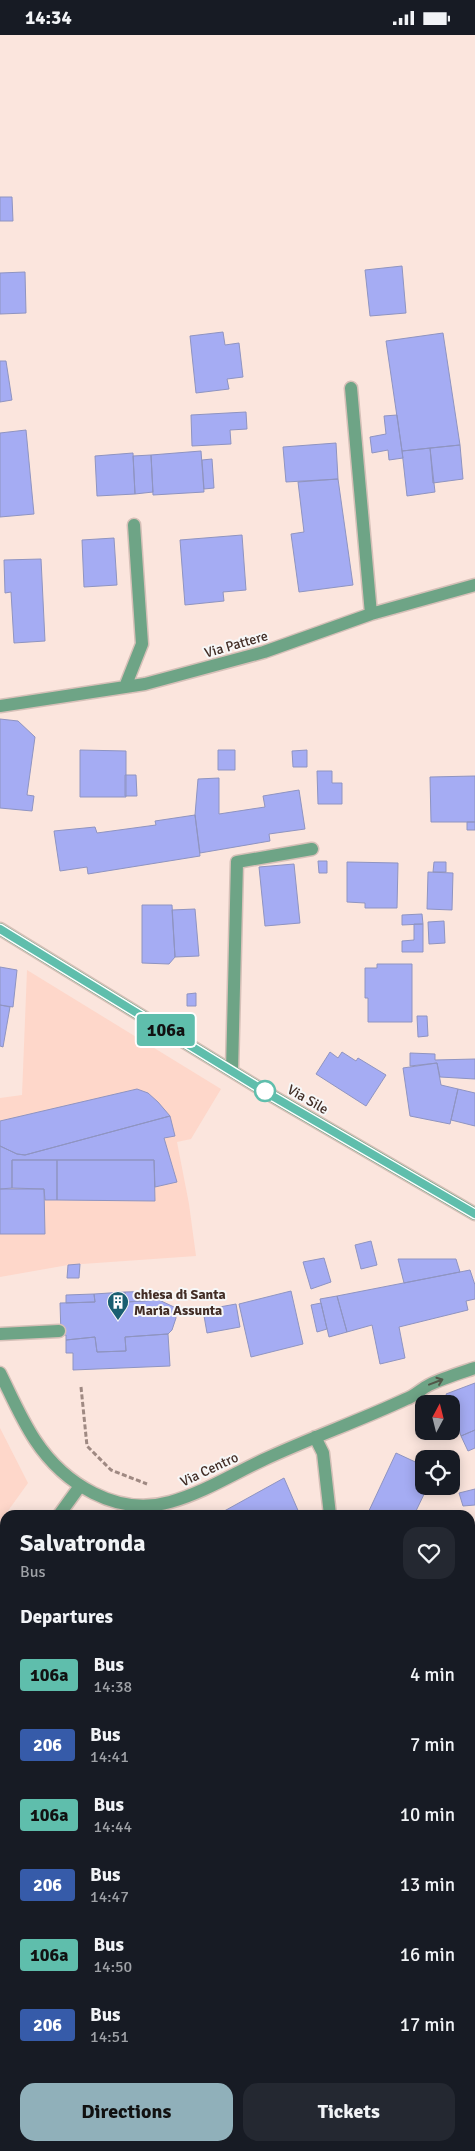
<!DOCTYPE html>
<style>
body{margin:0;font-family:Signika,sans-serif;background:#242831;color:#f1f3f6;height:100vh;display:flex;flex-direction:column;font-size:19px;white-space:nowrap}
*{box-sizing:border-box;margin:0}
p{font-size:16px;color:#9ea1a6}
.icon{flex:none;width:28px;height:28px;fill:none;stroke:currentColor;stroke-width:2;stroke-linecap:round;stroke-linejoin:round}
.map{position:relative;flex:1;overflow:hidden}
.panel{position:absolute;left:0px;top:1475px;width:475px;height:641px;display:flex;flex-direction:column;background:#171b24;border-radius:15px 15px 0 0;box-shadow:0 2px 12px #0003}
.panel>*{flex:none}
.badge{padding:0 10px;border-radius:4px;font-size:18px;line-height:32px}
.needle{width:32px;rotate:7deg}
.controls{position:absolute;left:415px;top:1360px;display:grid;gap:10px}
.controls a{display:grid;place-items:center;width:45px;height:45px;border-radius:10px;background:#171b24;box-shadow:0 2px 12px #0003;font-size:25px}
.map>.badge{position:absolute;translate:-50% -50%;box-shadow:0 0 0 2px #fff}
h2{padding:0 20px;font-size:19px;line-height:45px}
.round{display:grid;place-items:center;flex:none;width:52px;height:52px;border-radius:15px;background:#242831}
.headline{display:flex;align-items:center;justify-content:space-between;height:85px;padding:0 20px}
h1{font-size:24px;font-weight:700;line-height:38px}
.button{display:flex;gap:10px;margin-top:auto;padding:10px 20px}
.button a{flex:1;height:58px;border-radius:15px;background:#90b0ba;color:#111;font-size:20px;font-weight:700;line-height:58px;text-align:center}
.button a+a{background:#242831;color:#f1f3f6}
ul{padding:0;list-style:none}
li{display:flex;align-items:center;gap:15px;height:70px;padding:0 20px}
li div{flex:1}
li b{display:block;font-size:19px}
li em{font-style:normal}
li .badge{min-width:55px;font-weight:700;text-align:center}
.status{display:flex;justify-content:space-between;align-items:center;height:35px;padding:0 25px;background:#171b24;direction:ltr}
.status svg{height:14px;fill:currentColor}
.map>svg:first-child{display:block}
</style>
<div class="status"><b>14:34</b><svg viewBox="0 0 49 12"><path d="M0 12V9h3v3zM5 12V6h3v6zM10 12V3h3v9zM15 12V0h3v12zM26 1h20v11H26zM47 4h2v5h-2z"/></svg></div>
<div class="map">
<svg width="475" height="2116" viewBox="0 0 475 2116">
<rect width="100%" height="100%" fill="#fbe5dd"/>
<path fill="#fed7ca" d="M27 935 221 1054 191 1104 177 1107 189 1169 196 1221 68 1230 0 1242V1063L22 1060Z
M0 1393 28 1448 0 1487Z"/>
<path fill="#a5acf3" stroke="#8f94c1" d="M0 162H12L13 186H0Z
M402 231 406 278 370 281 365 235Z
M25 237 26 278 0 279V238Z
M223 297 225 310 239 308 243 342 227 344 229 354 196 358 190 301Z
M443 298 460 410 402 416 386 306Z
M0 326H6L12 365 0 367Z
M246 377 247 394 230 395 231 409 192 411 191 380Z
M397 380 403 423 389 425 388 415 372 418 370 402 386 399 384 381Z
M26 395 34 479 0 482V398Z
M336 408 338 444 286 447 283 412Z
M460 410 463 444 433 448 430 413Z
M430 413 435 457 407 461 402 416Z
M201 416 204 457 153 460 151 420Z
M133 418 135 459 97 461 95 421Z
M151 420 153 457 135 459 133 421Z
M212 424 214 453 204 454 202 425Z
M338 444 353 550 299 557 291 499 304 497 298 447Z
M242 500 246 555 223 557 224 566 185 570 180 505Z
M114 503 117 550 84 552 82 505Z
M41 524 45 606 14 608 11 557 5 558 4 525Z
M0 684 18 686 35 702 27 760 34 761 32 776 0 773Z
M80 715 126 716V762H80Z
M218 715H235V735H218Z
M307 715V732H293L292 716Z
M317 736H332V748H342V769H318Z
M125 740H136L137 761H125Z
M475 741V787H431L430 742Z
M219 743V779L265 772 263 761 299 755 305 794 269 799 270 806 200 818 195 780 198 744Z
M195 780 200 821 88 839 87 832 60 836 54 796 95 792 97 798 156 790 155 786Z
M467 787H475V795H467Z
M318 826H327V838H319Z
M347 827 398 828 397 873H365V868L347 867Z
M434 827H446V837H433Z
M294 829 300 888 265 891 259 832Z
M428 837 453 838 452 875 427 874Z
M142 870H172L175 922 169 929 142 928Z
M195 874 199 921 175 922 172 875Z
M422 879 423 889 402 890V880Z
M444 886 445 908 429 909 428 887Z
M414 889H423V917H402V906L414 905Z
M377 929H412V987H368V963H365V933H377Z
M0 932 17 935 13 972 0 970Z
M196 958V971H187V959Z
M0 970 10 972 3 1012 0 1011Z
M417 981H427L428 1001 418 1002Z
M330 1017 338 1023 342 1017 356 1026 358 1023 386 1040 366 1071 316 1039Z
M410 1018 435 1019V1025L475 1024V1044L440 1042 437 1028 410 1031Z
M437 1028 441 1050 458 1054 450 1089 410 1081 403 1033Z
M137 1054 148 1058 158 1067 170 1081 25 1120 17 1119 0 1111V1086Z
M458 1054 475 1058V1091L451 1085Z
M170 1081 175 1101 164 1103 177 1147 155 1152 154 1125H12V1153L0 1154V1111L17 1119 25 1120Z
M12 1125H57V1165H45L44 1154 12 1153Z
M57 1125H154L155 1166 57 1165Z
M0 1154H44L45 1199H0Z
M371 1206 377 1230 361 1234 355 1210Z
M324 1223 331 1247 311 1254 303 1227Z
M398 1224H456L460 1237 404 1248Z
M80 1229 79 1243H67L68 1230Z
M470 1235 475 1250V1264L466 1266 468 1275 399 1292 405 1323 380 1329 372 1290 347 1297 337 1261Z
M159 1256V1265L126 1267 125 1257Z
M291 1256 303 1309 251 1322 239 1269Z
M125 1257 126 1267 159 1265 174 1272 176 1283 172 1295 168 1299 125 1302 126 1316 97 1317 95 1302 66 1305V1300H61L60 1268 95 1267 94 1259Z
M94 1259 95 1267 66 1268V1260Z
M337 1261 347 1297 329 1302 320 1264Z
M321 1268 327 1294 317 1297 311 1270Z
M236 1269 240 1292 207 1298 203 1275Z
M168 1299 170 1331 73 1335V1318H66V1305L95 1302 97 1317 126 1316 125 1302Z
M475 1348V1395L461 1401 451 1369H450L446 1359Z
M475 1395V1413L468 1416 461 1401Z
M396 1418 424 1431V1451H428L414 1480H367Z
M284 1443 300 1480H217Z
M475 1454V1470L463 1471 459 1458Z
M470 1513H475V1545H470Z
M0 1598H5V1638H0Z
M470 1639H475V1686H470Z
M5 1698V1746L2 1747 0 1740V1699Z
M470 1736H475V1770H470Z
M0 1812H5V1917H0Z
M475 1851V1904H470V1852Z
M0 1954H5V2050H0Z
M470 1961 475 1962V2026H470Z
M470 2059 475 2060 474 2085H470Z"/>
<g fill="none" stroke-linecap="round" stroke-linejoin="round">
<g stroke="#d6c0b8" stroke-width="15">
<path id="minor" d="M351 353 371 579
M125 652 142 609 134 490
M0 671 145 649 264 617 371 579 475 550
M0 894 274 1062 475 1179
M232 1036 237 827 312 814
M0 1299 59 1296
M0 1338C11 1360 21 1384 35 1405 64 1449 117 1482 170 1467 203 1458 233 1439 263 1425 310 1403 359 1386 406 1364 415 1361 421 1354 429 1350 443 1343 460 1338 475 1333
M315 1402 323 1418 330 1480
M59 1480 80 1451
M0 1562 5 1560
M470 1610H475
M320 2116 321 2111"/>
</g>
<path stroke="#9f8982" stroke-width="3" stroke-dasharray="5 2.5" stroke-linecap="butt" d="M81 1352 87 1411 111 1435 147 1449
M0 2074H5
M18 2116V2111
M137 2116V2111"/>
<use href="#minor" stroke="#6ea486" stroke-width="12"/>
</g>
<defs><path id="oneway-shaft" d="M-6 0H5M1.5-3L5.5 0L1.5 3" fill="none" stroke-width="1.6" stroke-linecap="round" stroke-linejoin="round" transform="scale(1.25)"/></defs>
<use stroke="#515748" href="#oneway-shaft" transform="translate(436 1347) rotate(-21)"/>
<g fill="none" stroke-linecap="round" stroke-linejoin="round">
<g stroke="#fff" stroke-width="11">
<path id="line" d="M0 894 274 1062 475 1179"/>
</g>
<use href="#line" stroke="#5fbeac" stroke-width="8"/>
</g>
<defs>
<g id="building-pin" transform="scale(1.125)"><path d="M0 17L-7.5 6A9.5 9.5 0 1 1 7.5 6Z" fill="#1a5f71" stroke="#f7f7f7"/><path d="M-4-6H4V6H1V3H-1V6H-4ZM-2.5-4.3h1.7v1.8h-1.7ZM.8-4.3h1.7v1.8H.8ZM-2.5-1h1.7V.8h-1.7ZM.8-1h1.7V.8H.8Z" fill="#fff"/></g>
</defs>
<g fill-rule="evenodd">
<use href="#building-pin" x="118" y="1267"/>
</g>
<circle fill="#fff" stroke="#5fbeac" stroke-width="2.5" cx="265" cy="1056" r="10"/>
<g text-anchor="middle" stroke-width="4" stroke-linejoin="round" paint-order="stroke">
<g font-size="14" fill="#422d26" stroke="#f7f7f7">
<text transform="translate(236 609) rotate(-16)" y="5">Via Pattere</text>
<text transform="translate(308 1064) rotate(30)" y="5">Via Sile</text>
<text transform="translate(209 1434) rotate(-25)" y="5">Via Centro</text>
</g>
<g font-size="14" font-weight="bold" fill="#422d26" stroke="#f7f7f7" text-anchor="start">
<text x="134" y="1264">chiesa di Santa<tspan x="134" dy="16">Maria Assunta</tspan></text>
</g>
</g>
</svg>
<div class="controls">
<a><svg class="needle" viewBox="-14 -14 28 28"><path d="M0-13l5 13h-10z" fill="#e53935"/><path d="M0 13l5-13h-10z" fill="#9ea1a6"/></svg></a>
<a><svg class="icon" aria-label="locate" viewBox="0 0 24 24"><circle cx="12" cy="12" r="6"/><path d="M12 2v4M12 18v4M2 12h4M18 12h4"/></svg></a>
</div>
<b class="badge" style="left:166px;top:995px;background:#5fbeac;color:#111">106a</b>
<section class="panel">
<div class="headline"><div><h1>Salvatronda</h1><p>Bus</p></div><a class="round"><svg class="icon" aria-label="heart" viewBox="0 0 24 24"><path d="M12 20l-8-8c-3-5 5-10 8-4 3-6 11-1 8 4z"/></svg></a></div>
<h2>Departures</h2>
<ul>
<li><span class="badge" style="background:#5fbeac;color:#111">106a</span><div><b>Bus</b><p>14:38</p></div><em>4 min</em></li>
<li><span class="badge" style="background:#365ba9;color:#fff">206</span><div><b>Bus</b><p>14:41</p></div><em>7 min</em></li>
<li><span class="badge" style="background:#5fbeac;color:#111">106a</span><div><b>Bus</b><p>14:44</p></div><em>10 min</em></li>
<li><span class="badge" style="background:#365ba9;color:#fff">206</span><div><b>Bus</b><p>14:47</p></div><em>13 min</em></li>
<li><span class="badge" style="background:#5fbeac;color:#111">106a</span><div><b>Bus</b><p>14:50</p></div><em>16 min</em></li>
<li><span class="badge" style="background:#365ba9;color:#fff">206</span><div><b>Bus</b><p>14:51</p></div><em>17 min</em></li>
</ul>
<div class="button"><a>Directions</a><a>Tickets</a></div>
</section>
</div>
